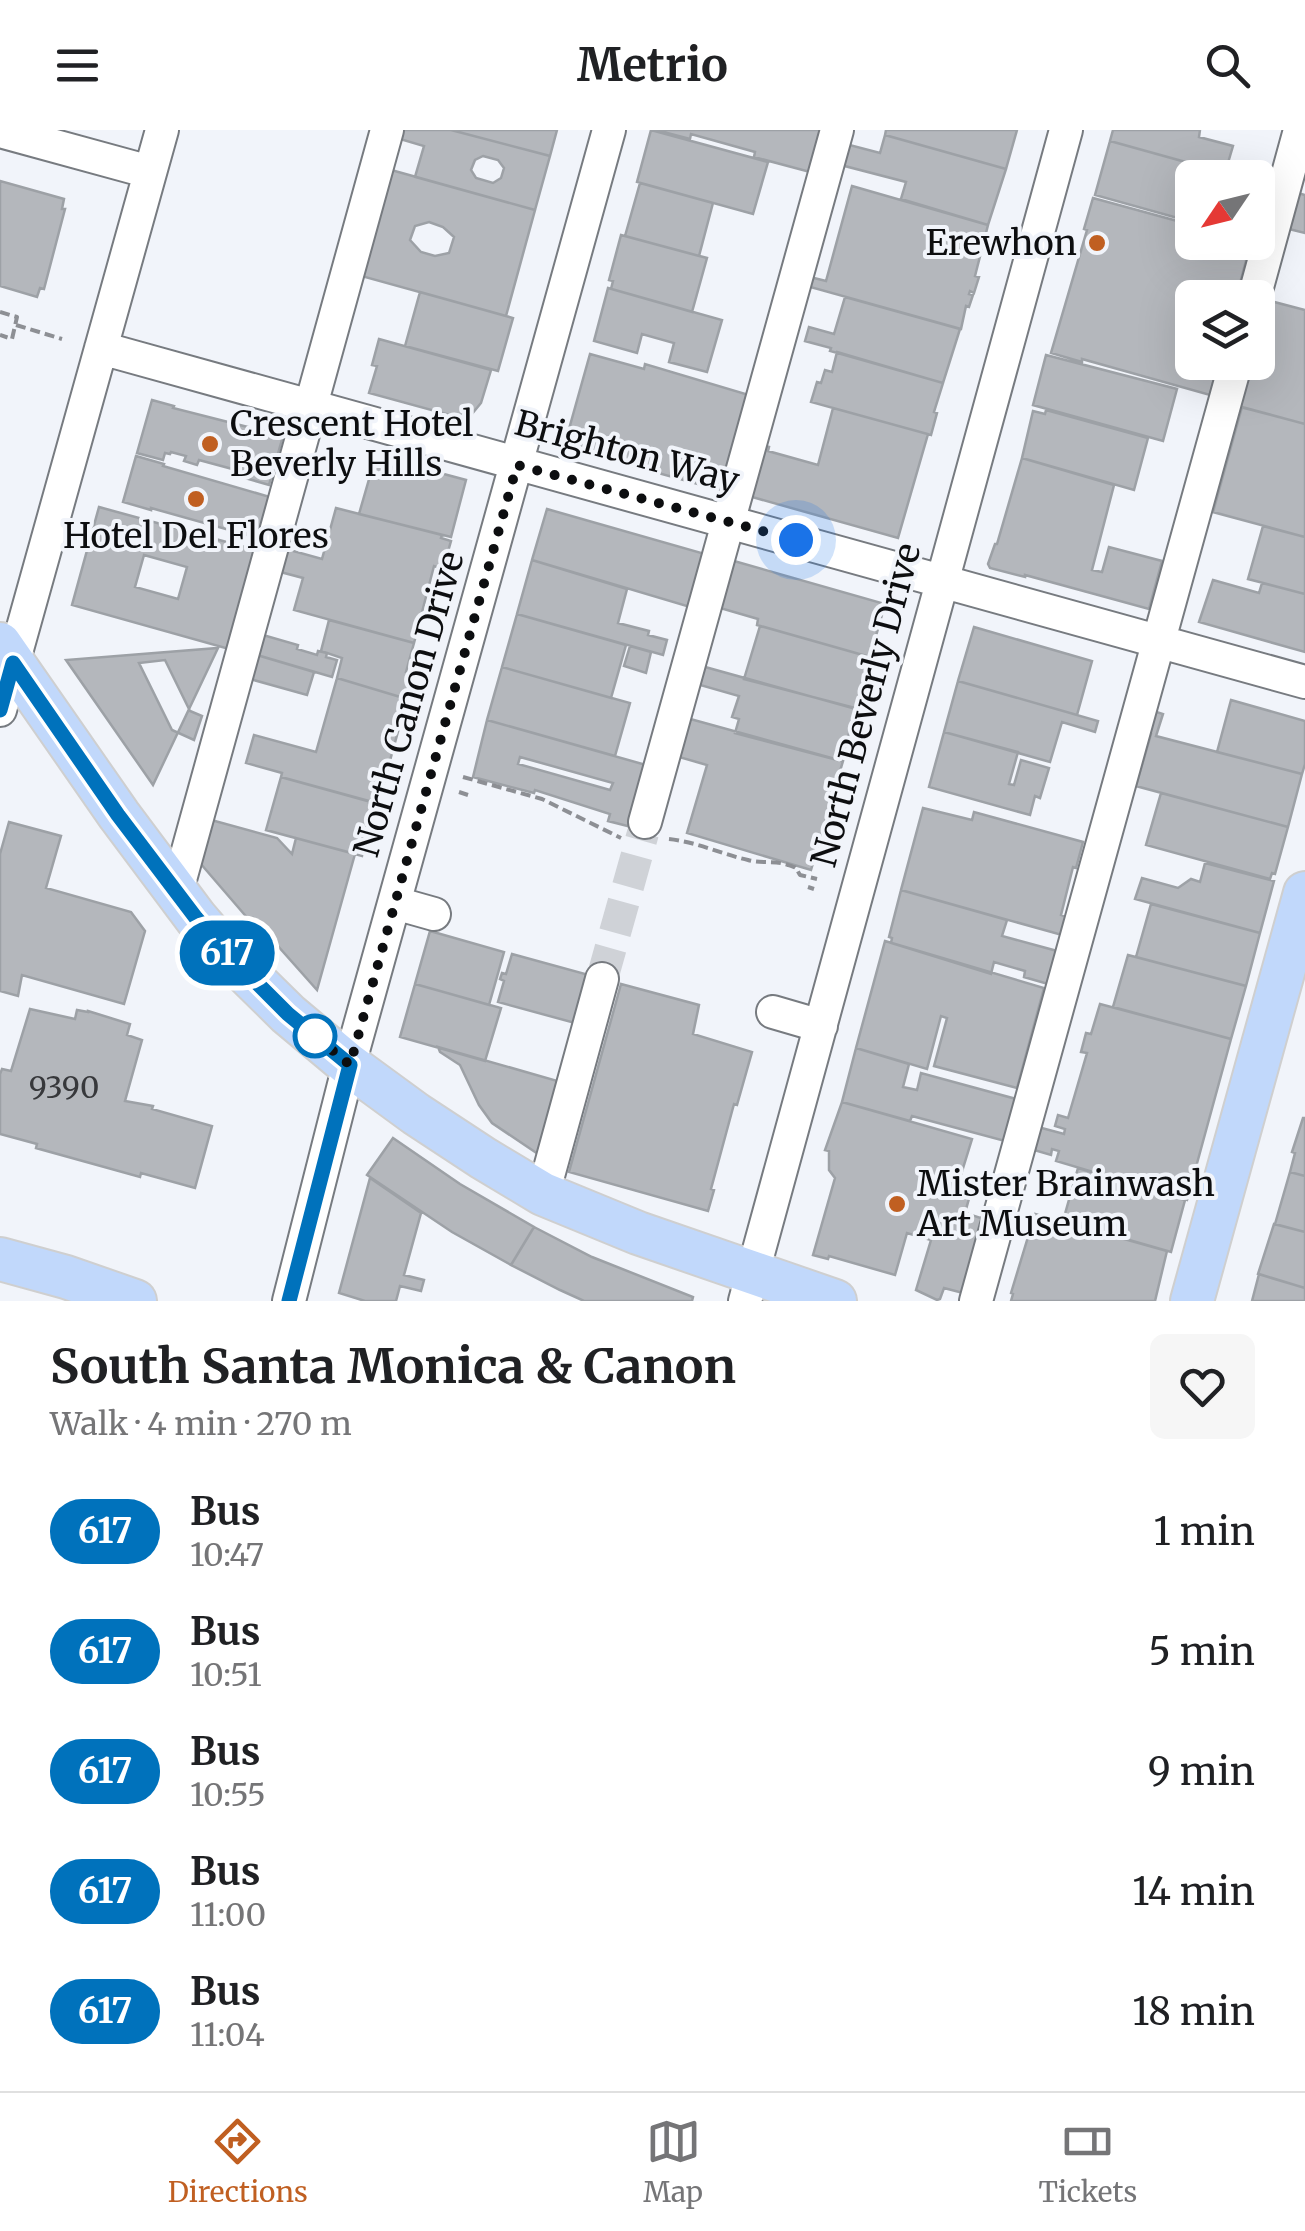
<!DOCTYPE html>
<meta charset="utf-8">
<style>
body{margin:0;font-family:Merriweather,serif;background:#f6f6f6;color:#202124;height:100vh;display:flex;flex-direction:column;font-size:38px;white-space:nowrap}
*{box-sizing:border-box;margin:0}
p{font-size:32px;color:#757577}
.icon{flex:none;width:55px;height:55px;fill:none;stroke:currentColor;stroke-width:2;stroke-linecap:round;stroke-linejoin:round}
.map{position:relative;height:1171px;overflow:hidden}
.side{display:flex;flex-direction:column;background:#fff;flex:1}
.side>*{flex:none}
.badge{padding:0 20px;border-radius:32px;font-size:35px;line-height:65px}
.needle{width:65px;rotate:235deg}
.fabs{position:absolute;left:1175px;top:30px;display:grid;gap:20px}
.fabs a{display:grid;place-items:center;width:100px;height:100px;border-radius:15px;background:#fff;box-shadow:0 10px 40px #0002;font-size:50px}
.you{position:absolute;width:50px;height:50px;margin:-25px;border:8px solid #fff;border-radius:50%;background:#1a73e8;box-shadow:0 0 0 15px #1a73e833}
.map>.badge{position:absolute;translate:-50% -50%;box-shadow:0 0 0 5px #fff}
.round{display:grid;place-items:center;flex:none;width:105px;height:105px;border-radius:15px;background:#f6f6f6}
.headline{display:flex;align-items:center;justify-content:space-between;height:170px;padding:0 50px}
h1{font-size:48px;font-weight:700;line-height:75px}
ul{padding:0;list-style:none}
li{display:flex;align-items:center;gap:30px;height:120px;padding:0 50px}
li div{flex:1}
li b{display:block;font-size:38px}
li em{font-style:normal}
li .badge{min-width:110px;font-weight:700;text-align:center}
header{display:flex;justify-content:space-between;align-items:center;height:130px;padding:0 50px;background:#fff;font-size:45px;font-weight:700}
.dock{display:flex;justify-content:space-around;align-items:center;height:140px;border-top:2px solid #e0e0e0;background:#fff;font-size:28px;color:#757577}
.dock a{display:grid;justify-items:center;gap:5px}
.dock .active{color:#c05f21}
.map>svg:first-child{display:block}
</style>
<header><svg class="icon" aria-label="menu" viewBox="0 0 24 24"><path d="M4 6h16M4 12h16M4 18h16"/></svg>Metrio<svg class="icon" aria-label="search" viewBox="0 0 24 24"><circle cx="10" cy="10" r="6"/><path d="M15 15l6 6"/></svg></header>
<div class="map">
<svg width="1305" height="1171" viewBox="0 0 1305 1171">
<rect width="100%" height="100%" fill="#f1f4fa"/>
<path fill="#b4b7bc" stroke="#9da1a6" stroke-width="2.5" fill-rule="evenodd" d="M395 0H451L550 26 535 80 415 47 424 16 393 7ZM483 26 498 30 504 38 501 48 493 53 476 48 471 40 475 30Z
M451 0H557L550 26Z
M651 0 768 32 753 84 637 52Z
M656 0H822L810 42 754 27 755 22 691 4 690 9Z
M886 0H1017L1006 39 885 5Z
M1113 0H1200L1199 7 1233 16 1225 43 1110 11Z
M885 5 1006 39 988 95 901 69 906 52 837 34 842 13 880 23Z
M1110 11 1225 43 1224 48H1192V92L1095 65Z
M384 38 535 80 506 186 354 144ZM429 92 443 97 454 107 449 123 435 126 421 122 410 110 415 96Z
M0 51 64 69 62 79H65L44 159 40 158 37 167 0 156Z
M640 53 713 73 699 126 625 106Z
M852 56 988 95 975 146 979 147 974 163 970 161 969 164 973 165 969 177 966 176 961 199 803 155 806 146 826 151Z
M1291 61 1305 65V103L1281 97Z
M1093 68 1192 95V112H1251L1236 168H1192V232H1218L1210 265 1082 229V232L1051 223 1087 100 1084 99Z
M621 105 707 128 692 182 611 159 613 151 609 150Z
M608 158 722 190 707 242 669 232 674 213 642 204 637 223 594 211Z
M420 162 513 188 498 241 405 216Z
M845 167 960 199 943 253 830 221 831 218 805 211 809 197 834 204Z
M1263 169 1305 180V294L1233 275 1245 232H1258V187Z
M379 209 491 240 481 273 471 285 457 287 369 263 377 236 372 235Z
M837 222 943 253 934 282 937 283 931 305 811 272 817 252 821 253 825 240 832 242Z
M590 224 644 239 645 234 749 265 723 361 564 317Z
M1046 225 1177 259 1163 311 1033 275Z
M152 270 174 276 173 278 283 306 269 355 235 345 236 340 199 330 197 335 184 331 186 326 171 322 170 324 165 323 163 330 137 323Z
M1242 277 1305 294V407L1213 382Z
M833 278 928 304 898 408 745 365 758 314 769 317 768 321 818 335Z
M1046 280 1148 308 1134 360 1022 328 1033 281 1045 284Z
M136 326 164 334 163 336 270 367 258 408 151 378V380L123 372Z
M1022 328 1114 355 1092 440 1102 442 1109 417 1162 431 1149 479 1025 445V447L990 438 988 434 995 414H997Z
M374 332 427 346 429 340 466 350 451 407 359 384Z
M99 377 256 420 229 519 72 475ZM144 425 187 437 178 469 135 457Z
M336 378 442 405 441 408 451 411 443 439 434 436 414 513 294 480 303 448 273 440 279 417 322 429Z
M547 379 705 424 690 477 532 430Z
M1263 396 1305 407V464L1248 449Z
M727 429 885 474 870 527 757 495 758 489 713 476Z
M532 430 627 459 618 493 649 501 648 505 667 510 663 525 517 484Z
M1213 450 1259 463 1262 453 1305 464V522L1199 492Z
M517 484 626 515 611 568 502 537Z
M329 490 414 513 406 542 414 544 407 569 337 548 342 528 321 521Z
M760 496 870 527 855 578 744 549Z
M974 497 1092 531 1077 585 958 551Z
M256 503 298 515 297 519 317 525 318 521 327 523 326 527 337 530 332 547 250 523Z
M630 516 651 522 646 543 624 536Z
M218 518 153 655 66 530Z
M250 523 314 542 307 565 243 547Z
M165 530 190 581 202 586 194 610 172 600 139 533Z
M698 535 856 579 841 631 735 603 739 589 732 587 739 566 693 553Z
M502 537 630 573 615 626 487 590Z
M337 548 407 569 378 674 281 647 282 643 246 633 254 605 316 622Z
M958 551 1098 591 1095 602 1062 592 1050 632 944 602Z
M1231 570 1305 591V634L1302 644 1217 622Z
M1147 579 1163 584 1156 606 1302 644 1288 697 1136 656 1151 604 1141 601Z
M683 587 843 631 811 740 687 703 707 635 672 625Z
M487 590 646 635 639 699 608 691 610 684 535 660 534 663 473 647ZM520 627 613 653 610 660 518 634Z
M944 602 1018 622 1009 654 1014 655 1021 630 1049 638 1040 668 1035 666 1030 685 929 657Z
M281 647 369 671V673L377 675 372 692 367 690 363 707 359 706V708L366 710 362 726 266 700Z
M1161 663 1288 697 1275 744 1272 743 1270 749 1146 715Z
M923 678 972 690 974 682 1083 712 1076 738 1073 737 1061 785 1067 787 1062 805 901 760Z
M204 688 277 708 292 724 296 708 355 724 317 860 253 788 250 791 194 726Z
M9 692 61 706 46 758 131 782 145 801 124 874 22 845 18 866 0 861V724Z
M1205 733 1274 751 1260 803 1135 769 1142 748 1178 758 1191 749 1200 752Z
M901 760 1007 790 1002 806 1057 821 1048 854 1024 847 1025 841 994 832 991 844 891 813 892 808 889 807Z
M1151 774 1260 803 1246 856 1136 827Z
M430 801 504 822 489 875 415 854Z
M885 811 1044 858 1017 958 934 936 947 888 941 886 927 939 856 918Z
M512 824 589 845 575 893 498 872 504 851 500 849 502 843 506 844Z
M1128 825 1246 856 1231 909 1113 877Z
M415 854 501 878 485 931 400 907Z
M621 854 699 875 693 904 752 922 737 975 734 974 711 1059 714 1060 708 1081 569 1042Z
M1100 874 1231 909 1187 1070 1056 1031 1059 1021 1052 1019 1051 1025 1027 1018 1038 997 1064 1004 1065 999 1055 996 1058 985 1068 988 1087 923 1081 922 1086 903 1091 904Z
M30 879 75 889 77 880 88 882V881L130 894 127 905 142 910 125 971 153 976 152 979 212 996 195 1058 141 1043 140 1047 36 1018 37 1014 0 1004V944L2 939 11 941Z
M438 917 561 952 541 1026 492 993 479 975 460 935 440 922Z
M856 918 909 934 903 957 917 960 921 943 1016 969 1005 1011 912 986 910 991 842 972Z
M842 972 972 1009 956 1061 970 1065 965 1083 984 1089 963 1163 944 1158 940 1169 937 1170 916 1160 931 1110 907 1103 895 1145 829 1126 828 1129 813 1125 835 1048 829 1040V1021L825 1020Z
M1303 988H1305V1046L1290 1042 1295 1023 1292 1022Z
M393 1008 460 1054 534 1097 511 1135 452 1102 367 1045Z
M1078 1038 1185 1070 1171 1122 1063 1091Z
M1290 1042 1305 1046V1102L1275 1094Z
M370 1048 421 1083 404 1145 424 1150 421 1161 400 1156 396 1171H365L339 1163Z
M1035 1084 1167 1121 1155 1171H1011L1013 1164 1011 1163Z
M1274 1094 1305 1102V1158L1258 1144Z
M534 1097 592 1127 693 1167 692 1171H584L560 1160 511 1135Z
M1259 1144 1305 1158V1171H1252Z"/>
<g fill="none" stroke-linecap="round" stroke-linejoin="round">
<path stroke="#cfd2d7" stroke-width="32" stroke-dasharray="32 16" stroke-linecap="butt" d="M602 849 643 703"/>
<g stroke="#777b80" stroke-width="36">
<path id="minor" d="M0 1 150 42
M1254 168 1300 0
M101 218 1305 552
M0 580 162 0
M645 692 837 0
M176 764 387 0
M395 773 434 784
M773 882 821 896
M543 1064 602 849
M289 1171 349 935 609 0
M745 1171 1066 0
M976 1171 1236 232"/>
</g>
<g stroke="#cfcfcf" stroke-width="46">
<path id="major" d="M0 514 119 685 196 788 227 824 288 884 349 935 416 984 483 1028 543 1064 638 1103 835 1171
M0 1129 66 1147 135 1171
M1192 1171 1305 763"/>
</g>
<path stroke="#8d8f94" stroke-width="4" stroke-dasharray="10 5" stroke-linecap="butt" d="M0 182 17 187 12 209 0 205
M16 195 62 209
M463 647 542 669 621 708
M459 662 468 665
M669 709C697 712 721 724 748 730 761 734 774 730 788 735 798 738 795 737 800 745L817 749
M808 757 814 759"/>
<use href="#minor" stroke="#fff" stroke-width="32"/>
<use href="#major" stroke="#c1d8fb" stroke-width="42"/>
</g>
<g fill="none" stroke-linecap="round" stroke-linejoin="round">
<g stroke="#fff" stroke-width="22">
<path id="line" d="M0 580 13 533 118 685 196 788 228 824 288 884 350 935 289 1171"/>
</g>
<use href="#line" stroke="#0072bc" stroke-width="15"/>
<path stroke="#0d0e10" stroke-width="10" stroke-dasharray="0 18" d="M315 906 310 902 350 935 517 335 796 410"/>
</g>
<g fill="#c05f21" stroke="#f1f4fa" stroke-width="4">
<circle cx="1097" cy="113" r="10"/>
<circle cx="210" cy="314" r="10"/>
<circle cx="196" cy="369" r="10"/>
<circle cx="897" cy="1074" r="10"/>
</g>
<circle fill="#fff" stroke="#0072bc" stroke-width="5" cx="315" cy="906" r="20"/>
<g text-anchor="middle" stroke-width="8" stroke-linejoin="round" paint-order="stroke">
<g font-size="30" fill="#37383b">
<text x="64" y="968">9390</text>
</g>
<g font-size="35" fill="#0d0e10" stroke="#f1f4fa" text-anchor="start">
<text x="1077" y="125" text-anchor="end">Erewhon</text>
<text x="230" y="306">Crescent Hotel<tspan x="230" dy="40">Beverly Hills</tspan></text>
<text x="196" y="418" text-anchor="middle">Hotel Del Flores</text>
<text x="917" y="1066">Mister Brainwash<tspan x="917" dy="40">Art Museum</tspan></text>
</g>
<g font-size="35" fill="#0d0e10" stroke="#f1f4fa">
<text transform="translate(627 322) rotate(15)" y="12">Brighton Way</text>
<text transform="translate(409 574) rotate(-74)" y="12">North Canon Drive</text>
<text transform="translate(866 575) rotate(-75)" y="12">North Beverly Drive</text>
</g>
</g>
</svg>
<div class="fabs">
<a><svg class="needle" viewBox="-14 -14 28 28"><path d="M0-13l5 13h-10z" fill="#e53935"/><path d="M0 13l5-13h-10z" fill="#757577"/></svg></a>
<a><svg class="icon" aria-label="layers" viewBox="0 0 24 24"><path d="M12 4l9 5-9 5-9-5zM3 14l9 5 9-5"/></svg></a>
</div>
<div class="you" style="left:796px;top:410px"></div>
<b class="badge" style="left:227px;top:823px;background:#0072bc;color:#fff">617</b>
</div>
<section class="side">
<div class="headline"><div><h1>South Santa Monica &amp; Canon</h1><p>Walk · 4 min · 270 m</p></div><a class="round"><svg class="icon" aria-label="heart" viewBox="0 0 24 24"><path d="M12 20l-8-8c-3-5 5-10 8-4 3-6 11-1 8 4z"/></svg></a></div>
<ul>
<li><span class="badge" style="background:#0072bc;color:#fff">617</span><div><b>Bus</b><p>10:47</p></div><em>1 min</em></li>
<li><span class="badge" style="background:#0072bc;color:#fff">617</span><div><b>Bus</b><p>10:51</p></div><em>5 min</em></li>
<li><span class="badge" style="background:#0072bc;color:#fff">617</span><div><b>Bus</b><p>10:55</p></div><em>9 min</em></li>
<li><span class="badge" style="background:#0072bc;color:#fff">617</span><div><b>Bus</b><p>11:00</p></div><em>14 min</em></li>
<li><span class="badge" style="background:#0072bc;color:#fff">617</span><div><b>Bus</b><p>11:04</p></div><em>18 min</em></li>
</ul>
</section>
<nav class="dock">
<a class="active"><svg class="icon" aria-label="directions" viewBox="0 0 24 24"><path d="M12 3l9 9-9 9-9-9zM9 14v-3h6M13 9l2 2-2 2"/></svg>Directions</a>
<a><svg class="icon" aria-label="map" viewBox="0 0 24 24"><path d="M3 6l6-2 6 2 6-2v14l-6 2-6-2-6 2zM9 4v14M15 6v14"/></svg>Map</a>
<a><svg class="icon" aria-label="tickets" viewBox="0 0 24 24"><path d="M3 7h18v10H3zM15 7v10"/></svg>Tickets</a>
</nav>
